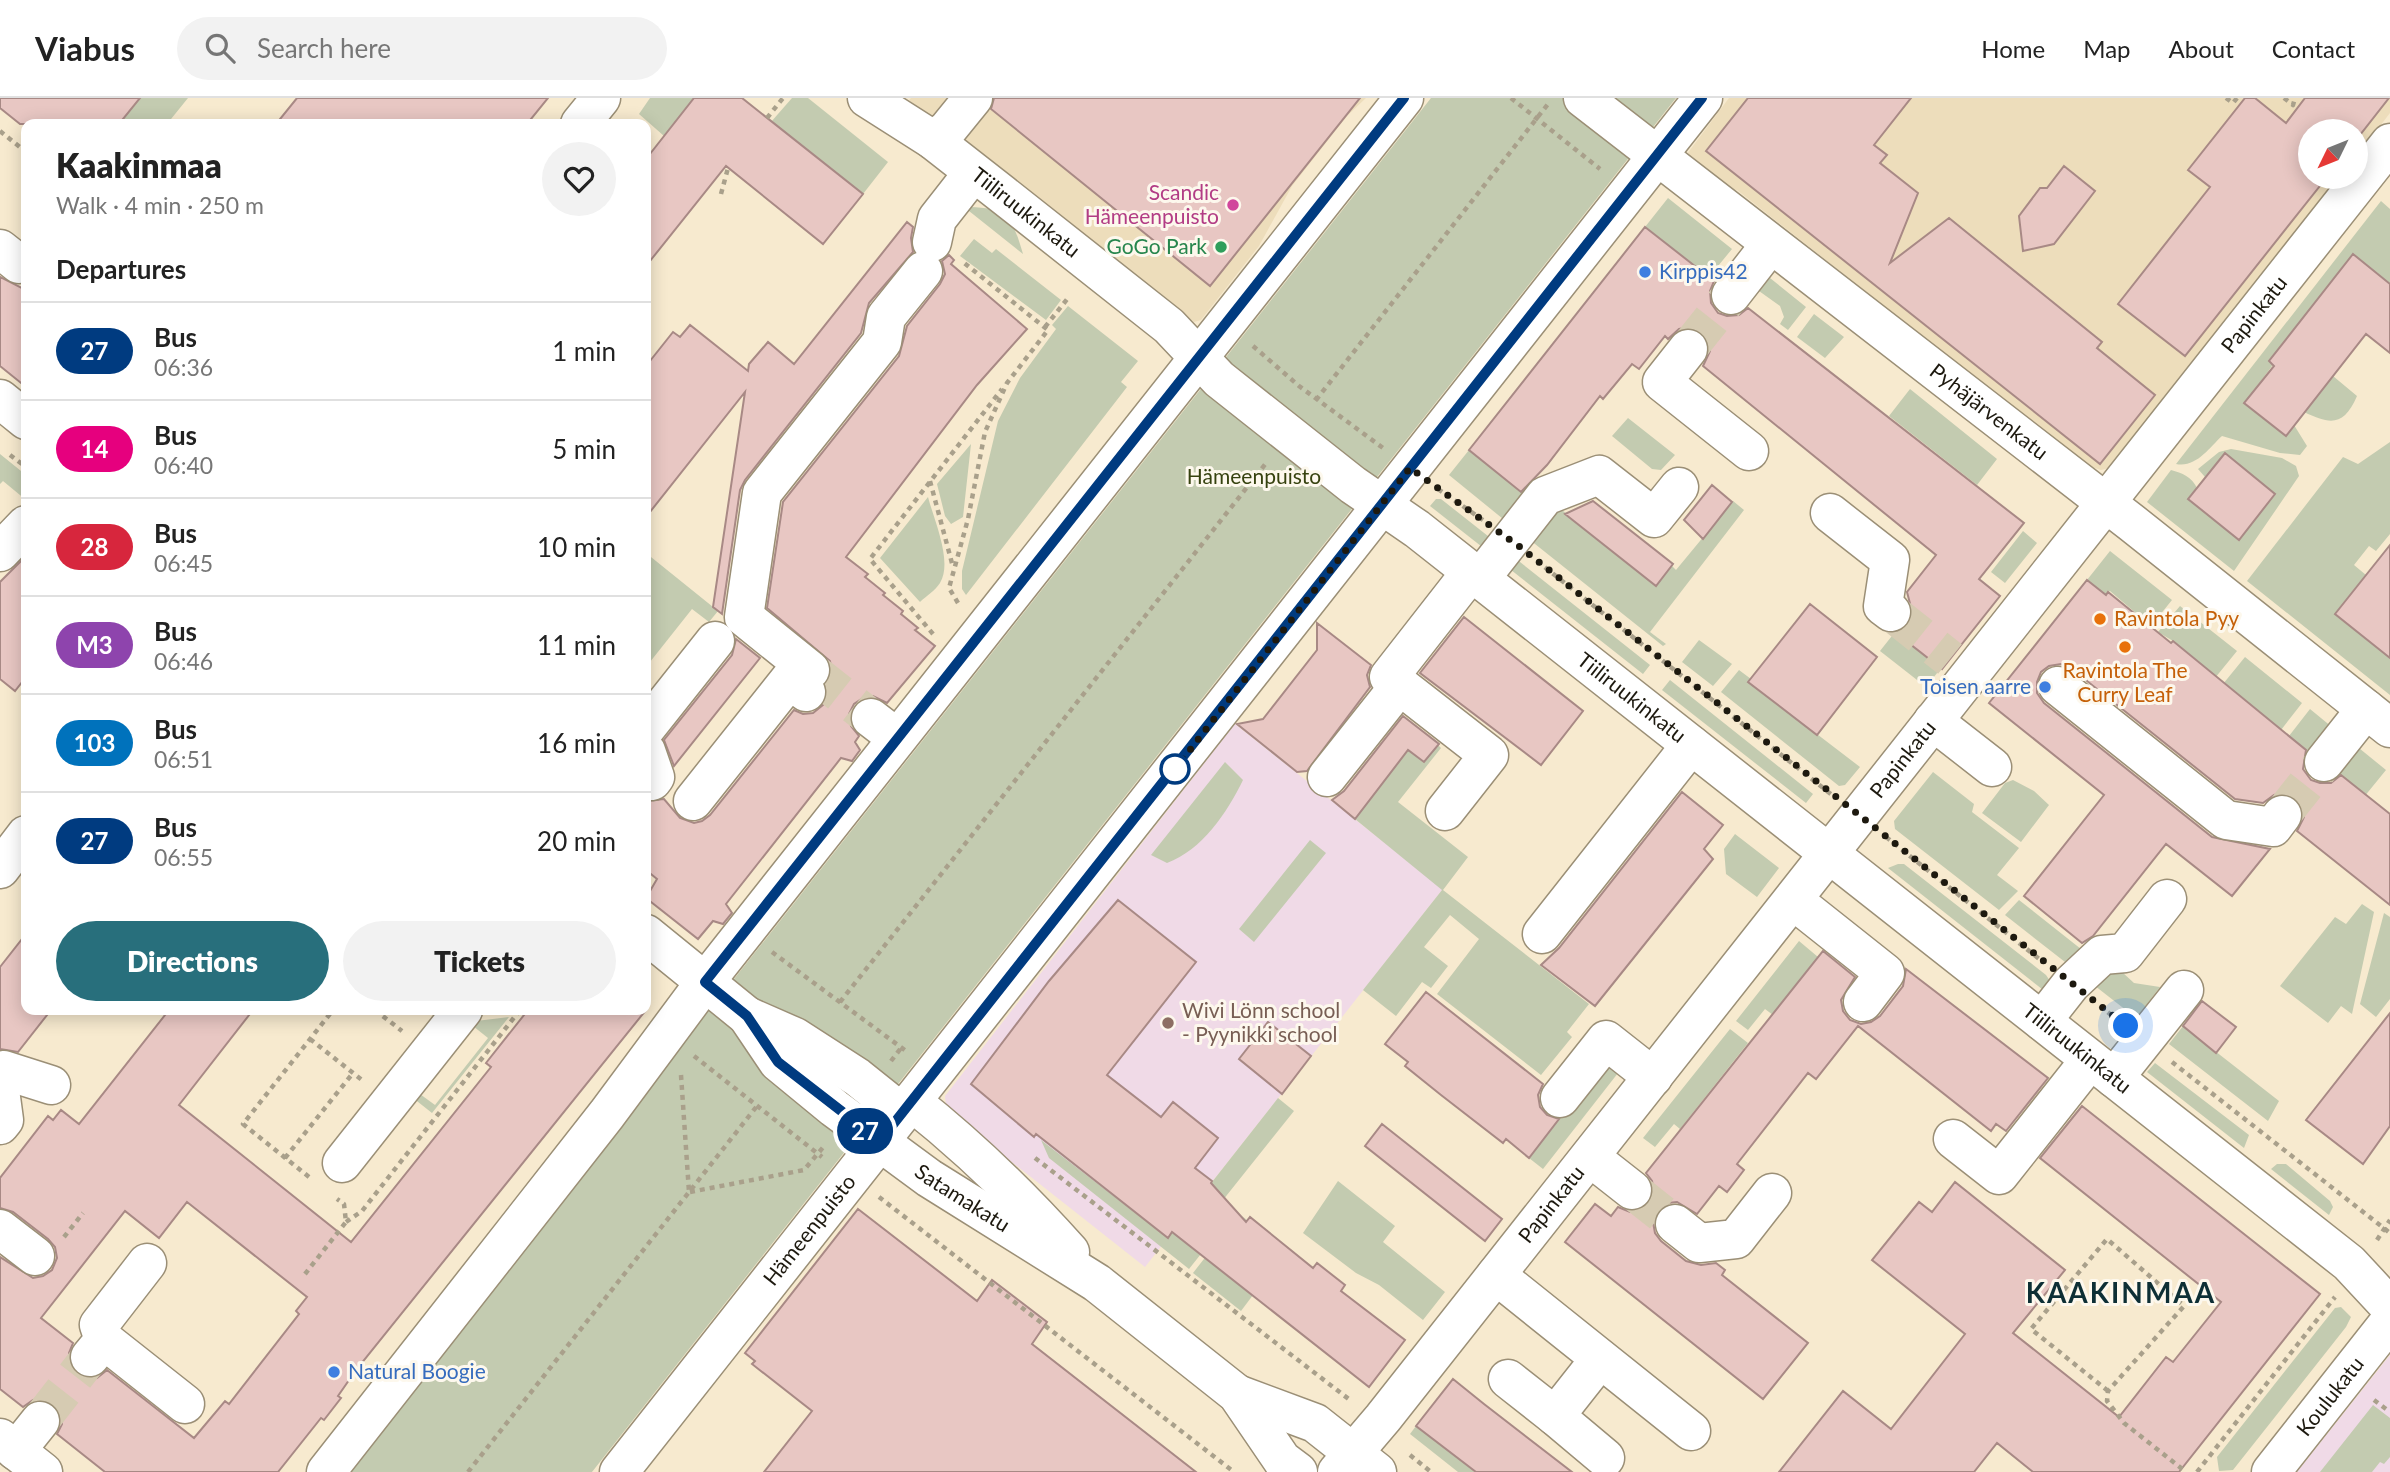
<!DOCTYPE html>
<meta charset="utf-8">
<style>
body{margin:0;font-family:Lato,sans-serif;background:#f2f2f2;color:#222;height:100vh;display:flex;flex-direction:column;font-size:26px;white-space:nowrap}
*{box-sizing:border-box;margin:0}
p{font-size:23px;color:#767676}
.icon{flex:none;width:38px;height:38px;fill:none;stroke:currentColor;stroke-width:2;stroke-linecap:round;stroke-linejoin:round}
.map{position:relative;flex:1;overflow:hidden}
.details{position:absolute;left:21px;top:21px;width:630px;height:896px;display:flex;flex-direction:column;background:#fff;border-radius:14px;box-shadow:0 4px 18px #0003}
.details>*{flex:none}
.badge{padding:0 14px;border-radius:23px;font-size:24px;line-height:46px}
.needle{width:46px;rotate:227deg}
.controls{position:absolute;left:2298px;top:21px;display:grid;gap:14px}
.controls a{display:grid;place-items:center;width:70px;height:70px;border-radius:50%;background:#fff;box-shadow:0 4px 18px #0003;font-size:35px}
.you{position:absolute;width:35px;height:35px;margin:-18px;border:5px solid #fff;border-radius:50%;background:#1a73e8;box-shadow:0 0 0 10px #1a73e833}
.map>.badge{position:absolute;translate:-50% -50%;box-shadow:0 0 0 4px #fff}
h2{padding:0 35px;font-size:26px;line-height:63px}
.round{display:grid;place-items:center;flex:none;width:74px;height:74px;border-radius:37px;background:#f2f2f2}
.overview{display:flex;align-items:center;justify-content:space-between;height:119px;padding:0 35px}
h1{font-size:33px;font-weight:800;line-height:52px}
.cta{display:flex;gap:14px;margin-top:auto;padding:14px 35px}
.cta a{flex:1;height:80px;border-radius:42px;background:#286f7c;color:#fff;font-size:28px;font-weight:800;line-height:80px;text-align:center}
.cta a+a{background:#f2f2f2;color:#222}
ul{padding:0;list-style:none}
li{display:flex;align-items:center;gap:21px;height:98px;padding:0 35px;border-top:2px solid #e0e0e0}
li div{flex:1}
li b{display:block;font-size:26px}
li em{font-style:normal}
li .badge{min-width:77px;font-weight:700;text-align:center}
header{display:flex;align-items:center;gap:42px;box-sizing:border-box;height:98px;padding:0 35px;background:#fff;border-bottom:2px solid #e0e0e0}
header strong{font-size:33px}
nav{display:flex;gap:38px;margin-inline-start:auto;font-size:24px}
.search{width:490px;height:63px;background:#f2f2f2;display:flex;align-items:center;gap:18px;box-sizing:border-box;padding:0 24px;border-radius:38px;color:#767676;font-size:26px}
.map>svg:first-child{display:block}
</style>
<header>
<strong>Viabus</strong>
<div class="search"><svg class="icon" aria-label="search" viewBox="0 0 24 24"><circle cx="10" cy="10" r="6"/><path d="M15 15l6 6"/></svg>Search here</div>
<nav><a>Home</a><a>Map</a><a>About</a><a>Contact</a></nav>
</header>
<div class="map">
<svg width="2390" height="1374" viewBox="0 0 2390 1374">
<rect width="100%" height="100%" fill="#f7eacf"/>
<path fill="#edddbb" d="M911 0H1366L1347 18 1292 88 1259 148 1201 222 1194 224 917 9 909 2Z
M1729 0H2390V15L2356 59V33H2310V79H2340L2109 370 2101 372 2086 367 1737 92 1719 90 1687 56Z"/>
<path fill="#f0dae7" d="M1235 626 1443 791 1145 1169 956 1020 946 1008 945 998Z
M2390 1257V1374H2297Z"/>
<path fill="#c3cbb0" d="M140 0H188L167 26H119Z
M650 0H694L664 38 639 16Z
M792 0H808L888 64 863 96 771 24Z
M1431 0H1676L592 1374H344Z
M1668 100 1732 151 1709 179 1645 129Z
M2381 103 2390 111V186L2353 157 2245 305 2294 327 2307 348 2300 357 2280 355 2222 338C2209 350 2196 370 2176 366Z
M964 109C1005 109 1012 117 1023 156Z
M974 141 992 155 996 151 1061 202 1046 222 960 158Z
M1770 180 1806 209 1788 232 1780 226 1784 219 1780 208 1759 193Z
M1068 208 1138 263 1121 284 1127 289 966 497 962 491V473L998 323 1020 280 1056 231 1052 227Z
M1814 216 1844 239 1825 260 1797 239Z
M2333 278 2357 298C2344 328 2331 327 2304 314Z
M1910 291 1997 361 1977 387 1889 318Z
M1628 320 1675 357 1661 372 1652 371 1612 338Z
M2390 344V436L2376 453 2369 448 2354 467 2366 477 2335 516 2385 556 2390 550V597L2247 483 2343 359 2358 366Z
M971 346 963 419 951 426 945 418 937 386Z
M2231 351 2282 360 2296 368 2299 378 2234 473 2147 404 2171 372C2182 375 2192 379 2197 390L2188 401 2239 441 2275 396 2225 355 2205 379 2198 371 2219 354Z
M1469 352 1524 393 1508 425 1449 377Z
M0 356 26 377V402L3 383 0 386Z
M928 399C934 422 953 464 940 485 935 493 926 498 920 504L880 460Z
M1436 401H1441L1493 442 1486 452 1430 408Z
M1733 403 1744 412 1650 534 1666 546 1663 548 1525 438 1552 404 1656 488 1672 468 1676 472Z
M2023 433 2037 445 2005 485 1991 474Z
M2110 453 2172 502 2151 528 2110 493 2105 496 2087 482Z
M646 455 718 513 709 524 692 511 646 569Z
M1515 460 1650 567 1643 576 1506 468Z
M2180 508 2237 553 2215 580 2173 543 2158 534Z
M1895 534 1941 570 1926 589 1880 553Z
M1699 542 1732 566 1713 588 1682 564Z
M2245 559 2302 605 2281 632 2223 586Z
M1739 572 1751 581 1749 584 1860 669 1845 687 1839 688 1721 594Z
M1670 582 1813 696 1806 705 1662 592Z
M2310 611 2338 634 2314 658 2289 638Z
M2354 646 2386 672 2364 699 2334 671Z
M1438 647 1441 650 1398 704 1468 759 1443 792 1589 906 1567 934 1572 939 1541 977 1437 896 1479 841 1450 817 1424 849 1448 868 1431 890 1422 884 1396 918 1363 892 1442 792 1355 721 1408 652 1424 664Z
M1225 664 1243 682C1227 715 1202 752 1167 765L1151 757Z
M1933 674 1974 706 1972 714 2019 750 1997 777 2018 793 1999 812 1895 731 1894 723Z
M2013 682 2034 693 2049 707 2021 744 1982 715 2005 685Z
M1735 736 1779 770 1757 799 1726 776 1724 751Z
M1310 742 1326 755 1254 844 1239 831Z
M1898 766H1904L2046 877 2050 883 2047 895 1888 770Z
M2019 802 2086 855 2074 871 2005 817Z
M2362 806 2374 814 2352 916 2341 908 2328 925 2280 888 2335 819 2346 826Z
M2384 815 2390 819V901L2376 919 2360 906Z
M1799 843 1818 859 1773 917 1765 911 1748 932 1736 923Z
M2110 871 2122 874 2134 885 2160 889 2136 920 2090 884Z
M509 919 432 1015 408 996 413 991 435 1007 488 940 468 924Z
M2183 928 2279 1003 2268 1023 2169 946Z
M1730 931 1748 945 1680 1031 1674 1026 1655 1049 1643 1040Z
M1603 962 1618 975 1543 1071 1529 1060Z
M2155 965 2249 1037 2244 1050 2147 974Z
M1278 1000 1294 1013 1223 1102 1235 1113 1189 1171 1049 1060 1041 1042 1168 1140Z
M2277 1066H2286L2330 1103 2333 1109 2329 1117 2271 1071Z
M1338 1083 1395 1128 1383 1144 1445 1194 1423 1222 1379 1187 1356 1175 1303 1135Z
M1239 1116 1247 1122 1253 1197 1241 1213 1193 1175Z
M2341 1209 2351 1219 2346 1229 2233 1372 2219 1373 2217 1359 2335 1210Z
M2373 1307 2390 1320V1359L2384 1366 2380 1364 2372 1374H2320Z
M1416 1328 1473 1372 1475 1374H1458L1410 1336Z"/>
<path fill="#e8c7c3" stroke="#a88985" stroke-width="2" fill-rule="evenodd" d="M0 0H140L119 26H20L0 10Z
M297 0H548L527 26H276Z
M694 0H742L863 96 823 146 726 68 646 168V61Z
M994 0H1360L1210 188 991 11Z
M1748 0H1911L1874 47 1887 57 1880 65 1918 95 1890 165 1949 120 2102 244 2097 250 2155 297 2100 366 1706 53Z
M2245 0H2255L2286 25 2305 0H2389L2356 42V33H2310V79H2327L2185 258 2118 206 2210 89 2188 72Z
M2064 68 2095 93 2054 146 2023 153 2019 118 2040 90H2047Z
M907 124 913 129 911 140 913 154 869 205 861 235 745 382 740 392 722 516 713 509 745 294 646 419V268L673 234 680 239 690 227 748 273 749 266 768 244 794 266Z
M1645 129 1714 183 1710 193 1711 205 1718 215 1727 218 1739 217 1748 210 2024 425 1979 481 2000 498 1942 571 1896 535 1908 528 1913 517 1907 494 1936 457 1703 268 1710 253 1708 242 1701 233 1690 229 1679 231 1668 241 1665 238 1639 271 1632 266 1603 301 1600 298 1547 367 1521 394 1469 352Z
M2353 156 2390 186V255L2366 236 2286 338 2244 305 2274 268 2269 263Z
M949 157 954 162 951 166 1027 231 977 287 846 459 868 476 865 479 885 495 883 497 903 513 901 516 918 530 915 532 935 548 887 605 873 598 863 600 854 606 849 616 851 628 859 638 855 644 860 652 852 663 841 660 726 806 732 815 723 826 713 823 698 841 646 800 657 781 646 772V703L664 701 680 720 694 725 702 723 710 717 794 612 803 616 813 615 823 607 832 575 830 563 767 510 783 404 899 258 907 228 940 186 945 176 942 163Z
M0 179 26 192V289L0 268Z
M2225 355 2275 396 2239 442 2188 401Z
M1712 387 1732 404 1703 441 1684 422Z
M1593 403 1673 466 1656 488 1565 416Z
M2390 447V560L2335 516Z
M26 458V579L15 593 0 581V484Z
M2087 482 2106 497 2108 494 2171 545 2173 543 2306 652 2303 671 2311 682 2320 685H2331L2341 677 2390 716V807L2297 733 2304 719 2302 708 2295 699 2285 695 2274 697 2263 705 2235 701 2072 571 2061 566 2049 568 2041 574 2037 584V595L2044 605 2212 739 2270 751 2232 798 2166 746 2093 838 2082 845 2024 798 2104 697 1989 605Z
M1810 506 1877 559 1817 637 1748 584Z
M1464 519 1583 613 1541 667 1420 575Z
M1317 525 1371 567 1367 577 1370 589 1307 673 1297 674 1237 626 1263 621 1317 552Z
M736 541 760 560 674 668 664 642 732 557Z
M1403 618 1439 646 1424 664 1408 652 1355 721 1332 702 1344 693Z
M1682 694 1723 727 1704 751 1713 761 1595 908 1541 867 1559 850Z
M1118 802 1196 864 1107 977 1161 1019 1173 1004 1218 1040 1195 1070 1212 1083 1211 1085 1246 1124 1250 1119 1313 1170 1317 1165 1345 1187 1341 1193 1405 1242 1369 1289 1172 1134 1168 1140 1036 1036 1034 1039 971 986 1049 883Z
M26 836V912H51L18 954 0 951V869Z
M1823 853 1855 879 1841 902 1843 913 1850 922 1861 926 1871 924 1880 918 1903 888 1906 871 2048 980 2006 1033 1996 1026 1991 1033 1858 928 1816 981 1808 975 1737 1066 1744 1072 1727 1094 1719 1088 1697 1116 1677 1104 1668 1105 1658 1112 1653 1124 1655 1135 1661 1143 1686 1163 1701 1167 1716 1165 1725 1172 1722 1177 1808 1245 1763 1301 1565 1144 1595 1106 1611 1118 1618 1109 1630 1114 1639 1112 1649 1106 1654 1094 1652 1083 1646 1075Z
M1426 894 1543 986 1538 997 1540 1009 1547 1017 1559 1021 1529 1060 1506 1041 1503 1045 1441 997 1405 968 1408 964 1385 946Z
M2202 903 2236 929 2216 955 2183 928Z
M169 912H253L179 1007 351 1144 491 969 486 965 528 912H646L356 1272 338 1298 341 1300 324 1322 321 1320 278 1374H105L57 1336 62 1326 60 1314 54 1306 43 1301 33 1302 23 1309 0 1291V1159L33 1180 43 1178 52 1172 57 1160 55 1149 48 1141 13 1114 0 1110V1080L48 1018 53 1022 61 1012 79 1026ZM187 1104 307 1199 296 1213 299 1216 229 1306 225 1303 194 1340 107 1272 97 1280 87 1281 77 1276 69 1266V1255L73 1245 41 1220 125 1113 159 1140Z
M2390 915V1028L2363 1066 2306 1022Z
M1268 924 1311 958 1282 996 1239 961Z
M2082 1008 2320 1196 2179 1374H2033L1997 1345 1974 1374H1779L1843 1293 1891 1331 1965 1236 1872 1162 1919 1104 1932 1114 1955 1084 2065 1172 2013 1235 2119 1319 2166 1259 2173 1264 2221 1204 2040 1060Z
M1382 1026 1502 1121 1485 1143 1365 1048Z
M858 1111 977 1203 992 1182 1047 1224 1032 1246 1196 1374H764L812 1313 752 1266 755 1263 745 1255Z
M1453 1281 1484 1306 1572 1374H1476L1416 1328Z"/>
<g fill="none" stroke-linecap="round" stroke-linejoin="round">
<path stroke="#d6cbb2" stroke-width="38" stroke-dasharray="38 19" stroke-linecap="butt" d="M1688 251 1731 197
M1891 514 1950 561
M810 572 871 620
M2282 717 2324 664
M1632 1092 1675 1126
M40 1323 90 1259"/>
<g stroke="#9b8f76" stroke-width="41">
<g id="minor">
<path id="s1" d="M867 0 933 42 1002 96 1169 228 1219 281 1353 387 1417 431 2349 1165 2390 1209"/>
<path id="s2" d="M1583 0 2132 425 2390 630"/>
<path d="M580 26 601 0"/>
<path d="M933 42 947 32 973 0"/>
<path d="M932 144 937 121 973 75"/>
<path d="M0 151 19 166"/>
<path d="M1731 197 1770 147"/>
<path d="M1688 251 1662 284 1749 353"/>
<path d="M0 301 26 322"/>
<path d="M1830 415 1890 462 1883 508 1891 514"/>
<path d="M0 454 26 427"/>
<path d="M1480 481 1545 398 1599 377 1654 420 1679 389"/>
<path d="M810 572 744 519 762 395 882 244 886 219 923 173"/>
<path d="M2058 588 2226 722 2273 729 2282 717"/>
<path d="M871 620 897 640"/>
<path d="M1933 623 1992 669"/>
<path d="M646 630 715 543"/>
<path d="M646 653 655 679 652 683"/>
<path d="M2324 664 2366 611"/>
<path d="M1327 679 1400 587"/>
<path d="M693 703 790 581 806 594"/>
<path d="M1445 713 1489 657 1389 579 1471 474"/>
<path d="M0 771 26 737"/>
<path d="M1793 802 1885 875 1863 904"/>
<path id="s3" d="M646 836 747 918 778 964 834 1010 929 1080 1097 1185 1237 1296 1282 1362 1298 1374"/>
<path d="M1542 836 1691 647"/>
<path d="M747 918 795 939 857 979 902 1015"/>
<path d="M2042 923 2071 886 2102 857 2125 855 2167 801"/>
<path d="M4 972 51 987"/>
<path d="M2114 980 2184 892"/>
<path d="M0 992 4 1022 0 1027"/>
<path d="M1560 1000 1606 942 1653 979"/>
<path d="M911 1003C969 1049 1021 1099 1070 1154"/>
<path d="M1953 1041 1999 1077 2090 962"/>
<path d="M1590 1059 1632 1092"/>
<path d="M342 1065 463 912"/>
<path d="M1675 1126 1699 1145 1736 1141 1772 1095"/>
<path d="M0 1131 35 1158"/>
<path d="M1496 1177 1691 1333"/>
<path d="M104 1242 185 1306"/>
<path d="M90 1259 104 1242 99 1227 147 1165"/>
<path d="M1600 1261 1555 1318 1605 1360"/>
<path d="M1508 1281 1555 1318"/>
<path d="M1237 1296 1315 1325 1377 1374"/>
<path d="M0 1340 43 1374"/>
<path d="M16 1353 40 1323"/>
<path id="s4" d="M1337 1374 1383 1320 2390 45"/>
<path id="s5" d="M2271 1374 2390 1223"/>
</g>
</g>
<g stroke="#9b8f76" stroke-width="41">
<g id="major">
<path d="M326 1374 607 1016 705 884 1404 0"/>
<path id="s6" d="M619 1374 1703 0"/>
</g>
</g>
<path stroke="#a9a08b" stroke-width="4.5" stroke-dasharray="5 5" stroke-linecap="butt" d="M1511 0 1600 71
M2226 0 2233 5 2237 0
M2284 0 2293 7 2295 0
M767 20 783 0
M0 33 26 54
M721 96 728 70
M1045 229 1068 200
M1253 248 1299 288 1383 350
M1316 302 1548 6
M10 357 26 369
M930 383 953 469
M1438 391 1483 422
M1537 463 1832 697
M958 505 949 490 968 421 985 334 1007 285 1048 232 963 164
M933 536 870 461 1002 291
M1886 739 2043 864
M772 854 906 953
M840 904 1267 364
M2100 908 2115 920
M375 912 402 933
M310 941 362 982
M694 958 822 1059
M891 963 901 950
M2172 964 2390 1135
M681 977 689 1094
M285 1060 353 975
M1035 1060 1350 1302
M309 1079 243 1026 333 912
M690 1094 804 1072 825 1047
M879 1099 1234 1374
M346 1124 362 1113 520 912
M64 1139 83 1115
M2377 1142 2390 1122
M305 1176 346 1124 344 1106 337 1101
M2108 1293 2031 1231 2107 1141 2184 1208 2108 1293 2107 1303 2124 1325 2186 1374
M2374 1302 2390 1314
M1410 1357 1431 1374
M468 1374 757 1008
M2197 1374 2335 1199"/>
<use href="#minor" stroke="#fff" stroke-width="38"/>
<use href="#major" stroke="#fff" stroke-width="38"/>
</g>
<g fill="none" stroke-linecap="round" stroke-linejoin="round">
<g stroke="#fff" stroke-width="16">
<path id="line" d="M1404 0 705 884 747 918 778 964 880 1043 1702 0"/>
</g>
<use href="#line" stroke="#003b80" stroke-width="10"/>
<path stroke="#1d190f" stroke-width="7" stroke-dasharray="0 12.6" d="M1175 671 1410 370 1520 449 2126 928"/>
</g>
<circle fill="#d1479c" stroke="#fdf8ed" stroke-width="2.5" cx="1233" cy="107" r="7"/>
<circle fill="#2e9e5b" stroke="#fdf8ed" stroke-width="2.5" cx="1221" cy="149" r="7"/>
<g fill="#3f7fe0" stroke="#fdf8ed" stroke-width="2.5">
<circle cx="1645" cy="174" r="7"/>
<circle cx="2045" cy="589" r="7"/>
<circle cx="334" cy="1274" r="7"/>
</g>
<g fill="#e8710a" stroke="#fdf8ed" stroke-width="2.5">
<circle cx="2100" cy="521" r="7"/>
<circle cx="2125" cy="549" r="7"/>
</g>
<circle fill="#fff" stroke="#003b80" stroke-width="3.5" cx="1175" cy="671" r="14"/>
<circle fill="#8d6e63" stroke="#fdf8ed" stroke-width="2.5" cx="1168" cy="925" r="7"/>
<g text-anchor="middle" stroke-width="6" stroke-linejoin="round" paint-order="stroke">
<g font-size="21" fill="#b23c85" stroke="#fdf8ed" text-anchor="end">
<text x="1219" y="102">Scandic<tspan x="1219" dy="24">Hämeenpuisto</tspan></text>
</g>
<g font-size="21" fill="#1d190f" stroke="#fdf8ed">
<text dy="7" stroke="none"><textPath href="#s1" startOffset="196">Tiiliruukinkatu</textPath></text>
<text dy="7" stroke="none"><textPath href="#s4" startOffset="1477">Papinkatu</textPath></text>
<text dy="7" stroke="none"><textPath href="#s2" startOffset="513">Pyhäjärvenkatu</textPath></text>
<text dy="7" stroke="none"><textPath href="#s1" startOffset="973">Tiiliruukinkatu</textPath></text>
<text dy="7" stroke="none"><textPath href="#s4" startOffset="910">Papinkatu</textPath></text>
<text dy="7" stroke="none"><textPath href="#s1" startOffset="1540">Tiiliruukinkatu</textPath></text>
<text dy="7" stroke="none"><textPath href="#s3" startOffset="415">Satamakatu</textPath></text>
<text dy="7" stroke="none"><textPath href="#s4" startOffset="343">Papinkatu</textPath></text>
<text dy="7" stroke="none"><textPath href="#s6" startOffset="308">Hämeenpuisto</textPath></text>
<text dy="7" stroke="none"><textPath href="#s5" startOffset="96">Koulukatu</textPath></text>
</g>
<g font-size="21" fill="#27864d" stroke="#fdf8ed" text-anchor="end">
<text x="1207" y="156">GoGo Park</text>
</g>
<g font-size="21" fill="#366cbe" stroke="#fdf8ed" text-anchor="start">
<text x="1659" y="181">Kirppis42</text>
<text x="2031" y="596" text-anchor="end">Toisen aarre</text>
<text x="348" y="1281">Natural Boogie</text>
</g>
<g font-size="21" fill="#36420f" stroke="#fdf8ed">
<text x="1254" y="386">Hämeenpuisto</text>
</g>
<g font-size="21" fill="#c56008" stroke="#fdf8ed" text-anchor="start">
<text x="2114" y="528">Ravintola Pyy</text>
<text x="2125" y="580" text-anchor="middle">Ravintola The<tspan x="2125" dy="24">Curry Leaf</tspan></text>
</g>
<g font-size="21" fill="#785e54" stroke="#fdf8ed" text-anchor="start">
<text x="1182" y="920">Wivi Lönn school<tspan x="1182" dy="24">- Pyynikki school</tspan></text>
</g>
<g font-size="28" font-weight="bold" letter-spacing="2" fill="#0d2f35" stroke="#fdf8ed">
<text x="2121" y="1205">KAAKINMAA</text>
</g>
</g>
</svg>
<div class="controls">
<a><svg class="needle" viewBox="-14 -14 28 28"><path d="M0-13l5 13h-10z" fill="#e53935"/><path d="M0 13l5-13h-10z" fill="#767676"/></svg></a>
</div>
<div class="you" style="left:2126px;top:928px"></div>
<b class="badge" style="left:865px;top:1033px;background:#003b80;color:#fff">27</b>
<section class="details">
<div class="overview"><div><h1>Kaakinmaa</h1><p>Walk · 4 min · 250 m</p></div><a class="round"><svg class="icon" aria-label="heart" viewBox="0 0 24 24"><path d="M12 20l-8-8c-3-5 5-10 8-4 3-6 11-1 8 4z"/></svg></a></div>
<h2>Departures</h2>
<ul>
<li><span class="badge" style="background:#003b80;color:#fff">27</span><div><b>Bus</b><p>06:36</p></div><em>1 min</em></li>
<li><span class="badge" style="background:#e6007e;color:#fff">14</span><div><b>Bus</b><p>06:40</p></div><em>5 min</em></li>
<li><span class="badge" style="background:#d7263d;color:#fff">28</span><div><b>Bus</b><p>06:45</p></div><em>10 min</em></li>
<li><span class="badge" style="background:#8e44ad;color:#fff">M3</span><div><b>Bus</b><p>06:46</p></div><em>11 min</em></li>
<li><span class="badge" style="background:#0072bc;color:#fff">103</span><div><b>Bus</b><p>06:51</p></div><em>16 min</em></li>
<li><span class="badge" style="background:#003b80;color:#fff">27</span><div><b>Bus</b><p>06:55</p></div><em>20 min</em></li>
</ul>
<div class="cta"><a>Directions</a><a>Tickets</a></div>
</section>
</div>
